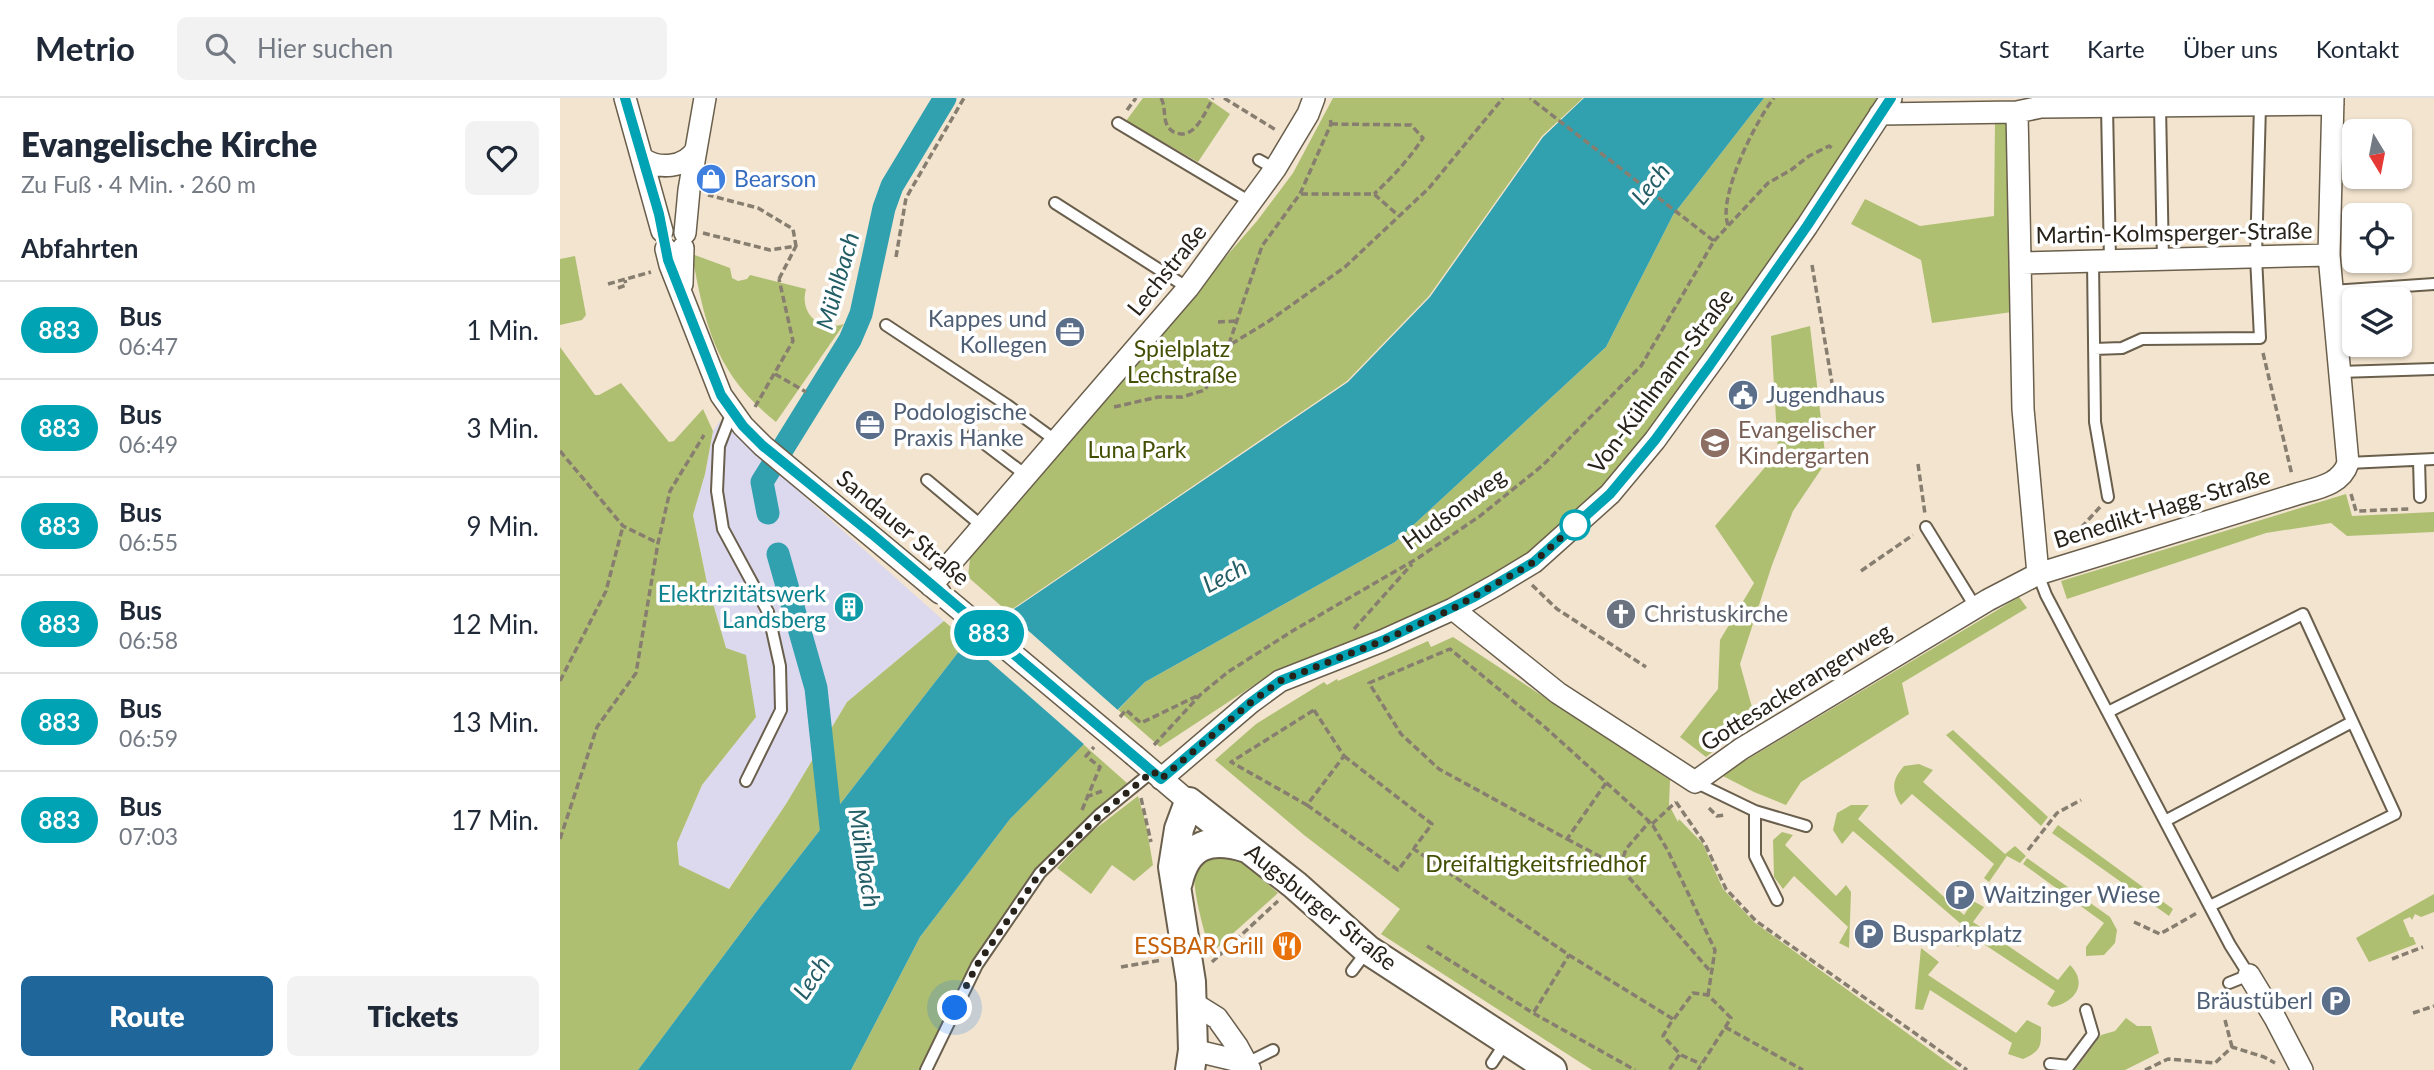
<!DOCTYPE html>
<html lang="de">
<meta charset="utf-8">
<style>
body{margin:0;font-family:Lato,sans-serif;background:#f2f2f3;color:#1f2937;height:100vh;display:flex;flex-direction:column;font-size:26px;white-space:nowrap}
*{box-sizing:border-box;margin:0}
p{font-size:23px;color:#747a83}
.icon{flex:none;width:38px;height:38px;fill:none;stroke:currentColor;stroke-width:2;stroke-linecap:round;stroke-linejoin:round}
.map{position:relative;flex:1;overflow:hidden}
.drawer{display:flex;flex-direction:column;background:#fff;width:560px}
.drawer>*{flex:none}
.badge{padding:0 14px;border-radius:23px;font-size:24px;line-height:46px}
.needle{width:46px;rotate:170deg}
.tools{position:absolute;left:1782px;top:21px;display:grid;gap:14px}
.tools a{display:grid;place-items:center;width:70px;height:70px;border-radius:10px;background:#fff;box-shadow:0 2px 5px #0004;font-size:35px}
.you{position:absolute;width:35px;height:35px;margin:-18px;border:5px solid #fff;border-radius:50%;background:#1a73e8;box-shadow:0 0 0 10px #1a73e833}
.map>.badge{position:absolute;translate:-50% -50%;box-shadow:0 0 0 4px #fff}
h2{padding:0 21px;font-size:26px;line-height:63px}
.round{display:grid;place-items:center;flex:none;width:74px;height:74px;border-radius:10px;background:#f2f2f3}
.head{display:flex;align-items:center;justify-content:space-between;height:119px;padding:0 21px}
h1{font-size:33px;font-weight:800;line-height:52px}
.primary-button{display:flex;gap:14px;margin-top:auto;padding:14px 21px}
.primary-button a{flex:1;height:80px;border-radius:10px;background:#1f679b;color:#fff;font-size:28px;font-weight:800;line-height:80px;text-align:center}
.primary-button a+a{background:#f2f2f3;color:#1f2937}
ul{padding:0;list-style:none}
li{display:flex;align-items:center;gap:21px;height:98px;padding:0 21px;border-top:2px solid #e0e1e3}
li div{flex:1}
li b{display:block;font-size:26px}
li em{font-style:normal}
li .badge{min-width:77px;font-weight:700;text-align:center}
header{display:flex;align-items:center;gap:42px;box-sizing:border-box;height:98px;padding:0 35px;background:#fff;border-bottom:2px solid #e0e1e3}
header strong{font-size:33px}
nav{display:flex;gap:38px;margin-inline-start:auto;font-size:24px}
.search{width:490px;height:63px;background:#f2f2f3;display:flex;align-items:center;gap:18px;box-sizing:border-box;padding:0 24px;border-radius:10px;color:#747a83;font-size:26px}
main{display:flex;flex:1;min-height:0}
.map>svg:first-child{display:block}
</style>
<header>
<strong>Metrio</strong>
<div class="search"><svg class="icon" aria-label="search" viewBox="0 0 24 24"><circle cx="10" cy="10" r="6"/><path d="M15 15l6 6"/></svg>Hier suchen</div>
<nav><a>Start</a><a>Karte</a><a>Über uns</a><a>Kontakt</a></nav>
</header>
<main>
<section class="drawer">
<div class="head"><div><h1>Evangelische Kirche</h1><p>Zu Fuß · 4 Min. · 260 m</p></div><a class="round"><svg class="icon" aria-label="heart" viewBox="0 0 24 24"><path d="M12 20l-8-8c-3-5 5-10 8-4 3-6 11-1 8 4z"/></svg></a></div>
<h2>Abfahrten</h2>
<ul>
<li><span class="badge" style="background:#00a3b4;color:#fff">883</span><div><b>Bus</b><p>06:47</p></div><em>1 Min.</em></li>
<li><span class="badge" style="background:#00a3b4;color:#fff">883</span><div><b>Bus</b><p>06:49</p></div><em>3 Min.</em></li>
<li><span class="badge" style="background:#00a3b4;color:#fff">883</span><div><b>Bus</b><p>06:55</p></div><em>9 Min.</em></li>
<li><span class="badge" style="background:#00a3b4;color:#fff">883</span><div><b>Bus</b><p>06:58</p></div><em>12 Min.</em></li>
<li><span class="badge" style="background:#00a3b4;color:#fff">883</span><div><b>Bus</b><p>06:59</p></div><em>13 Min.</em></li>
<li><span class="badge" style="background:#00a3b4;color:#fff">883</span><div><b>Bus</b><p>07:03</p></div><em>17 Min.</em></li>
</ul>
<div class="primary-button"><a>Route</a><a>Tickets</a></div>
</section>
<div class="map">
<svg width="1874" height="972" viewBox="0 0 1874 972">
<rect width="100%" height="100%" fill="#f2e4cf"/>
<path fill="#dcd9ef" d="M160 323 384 523 287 604 226 706 168 791 119 767 117 745 142 687 196 619 166 550 147 485 133 417 145 376 153 333Z"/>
<path fill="#afbf72" d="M583 0H647L670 16 638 64 566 23Z
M773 0H1023L982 38 869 198 787 283 448 514 408 479 410 460 429 430 697 123 733 75Z
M1204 0H1321L1242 124 1093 333 1004 432 939 480 779 555 714 574 600 649 558 612 585 584 835 444 1046 249 1113 117Z
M1449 23 1452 214 1372 225 1361 162 1291 126 1305 101 1360 128 1434 118 1435 24Z
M132 156 170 170 172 180 178 183 187 181 190 177 246 191C239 216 260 234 284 226L216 324C156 276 145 229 132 156Z
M15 158 26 217 22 222 0 227V161Z
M1250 228 1266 364 1233 413 1212 467 1180 566 1195 620 1146 659 1120 639 1158 591 1160 542 1194 485 1155 428 1218 354 1211 238Z
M0 249 35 297H39L61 285 109 344 114 343 143 311 153 333 145 376 133 417 147 485 166 550 186 557 196 619 142 687 117 745 119 767 169 791 226 706 287 604 384 523 407 543 200 809 78 972H0Z
M1786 396 1792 418 1874 414V434L1787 438 1771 425 1706 435 1507 501 1501 483Z
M1459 499 1467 510 1342 585 1349 616 1241 684 1226 707 1194 694 1161 677Z
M893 539 1110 682 1109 707 1118 724 1119 721 1143 746 1163 791 1194 824 1398 972H1032L821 836 840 811 744 737 655 662 696 626 764 584 767 587 777 581 778 583 868 543 871 549Z
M1393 632 1488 719 1481 728 1386 637Z
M523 646 567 685 469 779 411 866 361 972H291L360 839 450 721Z
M1359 666 1373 672 1363 684 1445 756 1455 748 1466 758 1460 765 1447 758 1429 784 1424 780 1434 766 1352 696 1341 707C1331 691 1332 682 1344 668Z
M578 698 586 726 593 767 574 783 552 767 531 796 497 770 530 735Z
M1291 707H1309L1298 721 1404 817 1413 803 1424 809 1413 824 1498 882 1510 867C1529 886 1514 905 1492 909L1487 906 1495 893 1407 835 1398 849 1389 842 1401 826 1293 733 1282 746 1273 732 1277 715Z
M1498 727 1613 811 1609 818 1492 735Z
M1222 734 1233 737 1225 747 1276 798 1286 787 1291 794 1289 850 1279 845 1288 829 1234 778 1223 791 1214 779 1213 742Z
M669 752 718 795 650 856C642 822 630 790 635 756Z
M1467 760 1550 819 1557 832 1555 845 1544 857 1526 858V849L1544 825 1463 766Z
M1874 796V814L1861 819 1855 816 1852 822 1850 819 1843 822 1850 839H1853L1856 846 1809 864 1796 840Z
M1361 850 1379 864 1368 877 1456 935 1467 922 1481 929C1481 949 1482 952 1463 961L1448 956 1452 945 1370 892 1363 912 1355 911Z
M1566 920 1577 928H1591L1599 955 1565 972H1515L1541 937 1555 933Z"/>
<path fill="#31a0af" d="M1024 0H1204L1113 117 1046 249 835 444 585 584 450 721 360 839 291 972H78L200 809 407 543 788 284 870 199 983 39Z"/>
<path fill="#f2e4cf" d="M445 512 560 614 526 648 404 541Z"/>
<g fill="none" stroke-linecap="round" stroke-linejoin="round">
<path stroke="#31a0af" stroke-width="23" d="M208 415 202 384 290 242 301 216 324 110 332 88 385 0
M218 456 256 590 273 747"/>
<g stroke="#6a5f4c" stroke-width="14">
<path id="lane" d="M1600 8 1603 162
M1547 9 1550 163
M558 25 692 105
M699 62 715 71
M495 105 628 190
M1533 163 1535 324 1548 399
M1772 193 1874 186
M326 227 447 307 495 342
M1534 251 1562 250 1582 241 1700 240 1696 159 1700 7
M1779 274 1874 271
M172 314 159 348 157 393 163 431 208 514 220 568 221 612 186 683
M413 337 467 378
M1859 362 1860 399
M1788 365 1874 361
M367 382 422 428
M1366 429 1416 510
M1478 476 1486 497 1670 847 1689 877 1669 885
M1548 614 1743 516 1835 716 1650 808
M1135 684 1195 713 1246 728
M1195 713V758L1217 802
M1605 723 1792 624
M792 873 807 853
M687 965 713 952
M932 965 946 944
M1490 966 1509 968 1533 936 1526 912
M366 972 417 867 480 775 539 717 593 673"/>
</g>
<g stroke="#6a5f4c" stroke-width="24">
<path id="street" d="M65 0 102 133
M1457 14 1463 311 1478 476 1737 396C1757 390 1781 387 1788 365L1769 157 1773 0
M1320 16 1457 14 1481 9 1773 6
M82 60C98 72 125 70 136 52
M125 135 129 92 145 0
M106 151 110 167 161 297 183 328 203 348 380 495
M1461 165 1769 157
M122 186 123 150
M371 488 628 190 715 71 748 16 754 0
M893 511 998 595 1135 684 1181 651 1428 502 1478 476
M575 658 629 704
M601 681 690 605 720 583 822 543 893 511 936 487 974 464 1050 396 1095 342 1158 255 1247 128 1331 0
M1689 877 1715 920 1742 972
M633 905 657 920 677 948 690 972
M633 952 687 965"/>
</g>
<g stroke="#6a5f4c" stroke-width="32">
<path id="secondary" d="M618 784C627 745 651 739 687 750
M630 972 633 952 631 884 613 769 619 731 629 704 735 787 808 852 992 972"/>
</g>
<path stroke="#877e70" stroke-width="3.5" stroke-dasharray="7 3.5" stroke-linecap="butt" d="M601 0C606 9 603 19 607 27 610 33 614 35 621 36 637 37 646 12 653 0
M664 0 716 32
M567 12 576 0
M771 26 851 27 863 40C849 61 833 79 814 96
M741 96H814L839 118
M1168 127C1157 100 1196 22 1214 0
M143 135 210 152 236 148 233 131 198 110 148 97
M1154 143 1208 85 1231 72 1249 58 1269 48 1274 51
M336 159 346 100 404 0
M1252 167 1272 285
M219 181 236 148
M48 186 91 174
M58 190 66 187 65 182
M658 224 676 223
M669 246 702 148 740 96 771 26 770 19
M1703 255 1732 377
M215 276 246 294
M195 309 233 243 219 181
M554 309 598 299H622L645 292 668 248 709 223 785 169 869 90 943 0
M0 353 63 428 98 445
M1358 366 1365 416
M1791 396 1796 413 1851 411
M1507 445 1540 409
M1301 473 1353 437
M972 487 997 511 1086 569
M794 531 852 466
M0 583 46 493 63 428
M754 612 784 658 747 707 671 664Z
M560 619 566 612 581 625 639 597
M594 647 641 596 668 574 734 532 858 460 920 418 983 367 1081 268 1154 143 970 0
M784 658 872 726 854 750
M1046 685 1007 741 879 671 841 636 809 585 890 551 986 630 1092 726 1108 753 1155 852 1148 897
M526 699 542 693
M581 700 591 744
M1116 704 1145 746 1166 791 1196 823 1407 972
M747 707 838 772 854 751 1009 857 1113 921 1103 938 1120 956 1109 972
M1149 710 1157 718 1165 717
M522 712 540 669 526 658 534 649
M1092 726 1116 704
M0 741 37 629 76 575 98 445 110 393 144 337
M1007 741 1060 769 1150 873
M1468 752 1497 715 1521 702
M1060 769 1066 751 1090 723
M1574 824 1600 836 1637 815
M867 848 973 915 1075 972
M1832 861 1863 849
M652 864 718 803
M561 869 602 862
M974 914 1009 857
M1853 915 1874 908
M1114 921 1133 895 1148 897 1171 920 1138 972
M1665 922 1672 949
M1165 929 1243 972
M1121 957 1141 966
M1585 972 1608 961 1655 965 1672 949 1704 959 1715 965"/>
<use href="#lane" stroke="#fff" stroke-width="10"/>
<use href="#street" stroke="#fff" stroke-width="21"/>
<use href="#secondary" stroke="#fff" stroke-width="28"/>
<g stroke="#6a5f4c" stroke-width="24" stroke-linecap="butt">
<path id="street-bridge" d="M387 501 575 658"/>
</g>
<use href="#street-bridge" stroke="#fff" stroke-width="21"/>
</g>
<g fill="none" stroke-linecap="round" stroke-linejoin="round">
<g stroke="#fff" stroke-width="16">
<path id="line" d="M65 0 99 116 108 162 161 297 183 328 203 348 312 436 601 681 690 605 720 583 822 543 914 499 974 464 1050 396 1095 342 1150 267 1247 128 1331 0"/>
</g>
<use href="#line" stroke="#00a3b4" stroke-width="10"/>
<path stroke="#27221a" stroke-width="7" stroke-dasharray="0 12.6" d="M395 910 417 867 480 775 540 717 593 673 601 681 690 605 720 583 822 543 892 511 974 464 1015 427"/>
</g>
<defs>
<g id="shop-disc" transform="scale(1.575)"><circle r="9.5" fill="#3f7fe0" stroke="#fff"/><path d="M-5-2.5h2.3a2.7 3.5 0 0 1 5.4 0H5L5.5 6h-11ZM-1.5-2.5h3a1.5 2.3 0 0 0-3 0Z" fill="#fff"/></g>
<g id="office-disc" transform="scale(1.575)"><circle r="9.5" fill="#5c6f8a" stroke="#fff"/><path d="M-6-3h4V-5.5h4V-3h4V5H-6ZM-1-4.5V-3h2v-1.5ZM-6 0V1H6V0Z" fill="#fff"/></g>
<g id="civic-disc" transform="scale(1.575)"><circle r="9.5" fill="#5c6f8a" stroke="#fff"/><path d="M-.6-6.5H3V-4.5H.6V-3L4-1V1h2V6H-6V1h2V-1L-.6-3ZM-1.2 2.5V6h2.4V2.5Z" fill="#fff"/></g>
<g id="school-disc" transform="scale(1.575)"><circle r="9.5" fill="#8d6e63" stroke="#fff"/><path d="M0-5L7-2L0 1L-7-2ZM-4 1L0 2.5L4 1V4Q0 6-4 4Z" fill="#fff"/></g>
<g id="building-disc" transform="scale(1.575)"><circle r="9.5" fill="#0f9aa8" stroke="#fff"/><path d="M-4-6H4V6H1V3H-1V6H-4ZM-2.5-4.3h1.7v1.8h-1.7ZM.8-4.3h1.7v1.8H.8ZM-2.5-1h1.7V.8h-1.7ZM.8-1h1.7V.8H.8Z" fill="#fff"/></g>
<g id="church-disc" transform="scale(1.575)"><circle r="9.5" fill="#6b7280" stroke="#fff"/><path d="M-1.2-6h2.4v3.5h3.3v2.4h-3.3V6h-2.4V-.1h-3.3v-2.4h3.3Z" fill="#fff"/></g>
<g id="parking-disc" transform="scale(1.575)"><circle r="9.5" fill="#5c6f8a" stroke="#fff"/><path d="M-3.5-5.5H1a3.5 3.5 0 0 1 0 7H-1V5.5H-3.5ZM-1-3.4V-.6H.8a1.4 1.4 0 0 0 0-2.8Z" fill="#fff"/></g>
<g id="restaurant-disc" transform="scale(1.575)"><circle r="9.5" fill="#e8710a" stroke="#fff"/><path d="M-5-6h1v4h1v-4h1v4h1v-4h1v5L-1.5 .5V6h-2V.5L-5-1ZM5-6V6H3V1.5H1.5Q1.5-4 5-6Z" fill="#fff"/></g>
</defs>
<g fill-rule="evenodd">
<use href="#shop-disc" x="151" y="81"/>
<use href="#office-disc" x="510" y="234"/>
<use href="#civic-disc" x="1183" y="297"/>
<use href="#office-disc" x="310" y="327"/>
<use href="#school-disc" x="1155" y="345"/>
<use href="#building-disc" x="289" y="509"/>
<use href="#church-disc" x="1061" y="516"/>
<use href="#parking-disc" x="1400" y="797"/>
<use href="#parking-disc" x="1309" y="836"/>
<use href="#restaurant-disc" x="727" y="848"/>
<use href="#parking-disc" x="1776" y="903"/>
</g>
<circle fill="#fff" stroke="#00a3b4" stroke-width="3.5" cx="1015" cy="427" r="14"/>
<g text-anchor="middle" stroke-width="7" stroke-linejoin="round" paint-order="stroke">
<g font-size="23" fill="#366cbe" stroke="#fff" text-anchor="start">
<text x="174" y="89">Bearson</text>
</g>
<g font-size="23" fill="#27221a" stroke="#fff">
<text transform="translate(1614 135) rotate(-1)" y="8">Martin-Kolmsperger-Straße</text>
<text transform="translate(607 172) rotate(-51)" y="8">Lechstraße</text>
<text transform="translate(1101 283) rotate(-53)" y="8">Von-Kühlmann-Straße</text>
<text transform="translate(1602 410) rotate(-17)" y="8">Benedikt-Hagg-Straße</text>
<text transform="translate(894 411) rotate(-36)" y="8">Hudsonweg</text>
<text transform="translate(343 430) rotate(40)" y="8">Sandauer Straße</text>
<text transform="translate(1236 589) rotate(-32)" y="8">Gottesackerangerweg</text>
<text transform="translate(761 809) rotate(39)" y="8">Augsburger Straße</text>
</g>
<g font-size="23" fill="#4e5e75" stroke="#fff" text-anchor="start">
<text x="487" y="229" text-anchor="end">Kappes und<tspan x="487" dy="26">Kollegen</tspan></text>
<text x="1206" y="305">Jugendhaus</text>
<text x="333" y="322">Podologische<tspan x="333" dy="26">Praxis Hanke</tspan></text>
<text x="1423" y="805">Waitzinger Wiese</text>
<text x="1332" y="844">Busparkplatz</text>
<text x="1753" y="911" text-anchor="end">Bräustüberl</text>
</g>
<g font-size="23" fill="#444f04" stroke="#fff">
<text x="622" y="259">Spielplatz<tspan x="622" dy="26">Lechstraße</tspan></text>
<text x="577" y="360">Luna Park</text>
<text x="976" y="774">Dreifaltigkeitsfriedhof</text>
</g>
<g font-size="23" fill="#785e54" stroke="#fff" text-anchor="start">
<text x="1178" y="340">Evangelischer<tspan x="1178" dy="26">Kindergarten</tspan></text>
</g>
<g font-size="23" fill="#0d838f" stroke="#fff" text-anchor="end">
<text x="266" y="504">Elektrizitätswerk<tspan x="266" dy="26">Landsberg</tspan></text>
</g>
<g font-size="23" fill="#5b616d" stroke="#fff" text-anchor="start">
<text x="1084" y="524">Christuskirche</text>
</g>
<g font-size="23" fill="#c56008" stroke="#fff" text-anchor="end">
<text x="704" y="856">ESSBAR Grill</text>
</g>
<g font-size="24" font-style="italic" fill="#235e66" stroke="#fff">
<text transform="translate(1091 86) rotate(-51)" y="8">Lech</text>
<text transform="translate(278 183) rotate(-74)" y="8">Mühlbach</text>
<text transform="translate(665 478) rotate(-27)" y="8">Lech</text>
<text transform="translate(304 760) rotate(81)" y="8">Mühlbach</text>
<text transform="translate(252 880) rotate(-56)" y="8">Lech</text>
</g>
</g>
</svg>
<div class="tools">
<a><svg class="needle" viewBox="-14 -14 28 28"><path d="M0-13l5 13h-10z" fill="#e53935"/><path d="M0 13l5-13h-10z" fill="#747a83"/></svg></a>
<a><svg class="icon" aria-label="locate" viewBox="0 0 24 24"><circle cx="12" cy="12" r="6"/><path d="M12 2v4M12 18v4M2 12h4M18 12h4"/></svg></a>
<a><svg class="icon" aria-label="layers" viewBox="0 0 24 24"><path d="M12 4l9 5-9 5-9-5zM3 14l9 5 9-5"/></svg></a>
</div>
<div class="you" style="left:395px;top:910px"></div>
<b class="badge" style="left:429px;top:535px;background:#00a3b4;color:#fff">883</b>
</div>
</main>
